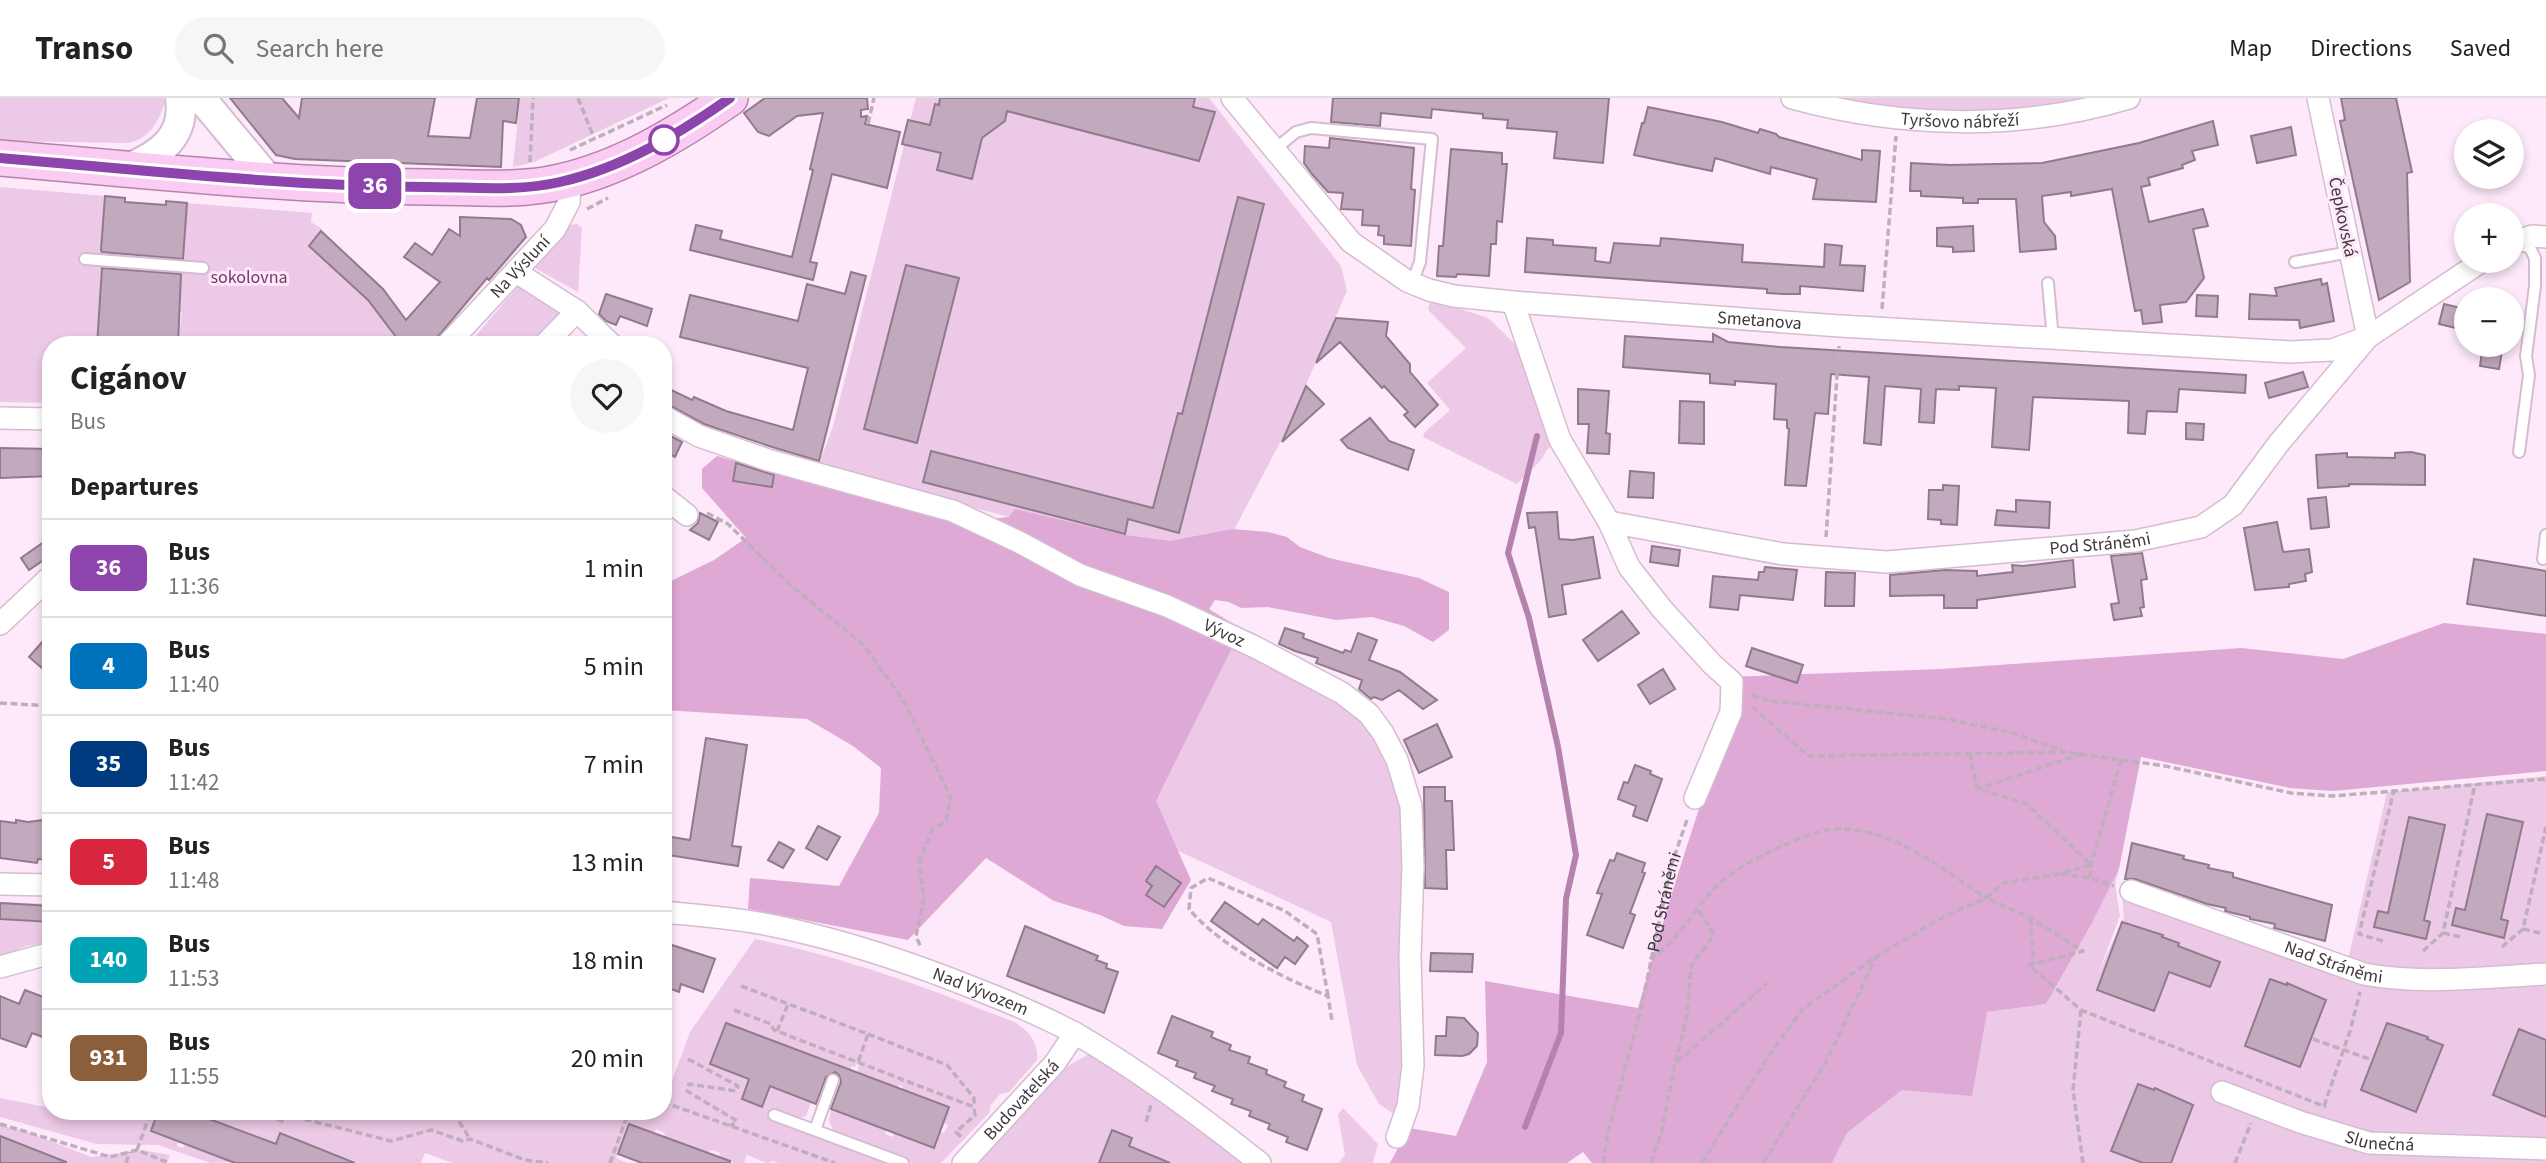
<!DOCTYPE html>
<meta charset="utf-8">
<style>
body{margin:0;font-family:"Source Sans 3",sans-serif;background:#f6f6f6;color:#222;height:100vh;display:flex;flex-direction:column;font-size:26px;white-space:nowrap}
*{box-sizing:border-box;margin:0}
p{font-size:23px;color:#767676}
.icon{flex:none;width:38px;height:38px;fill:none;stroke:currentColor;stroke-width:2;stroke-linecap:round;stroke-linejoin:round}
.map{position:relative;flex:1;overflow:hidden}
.panel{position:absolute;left:42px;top:238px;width:630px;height:784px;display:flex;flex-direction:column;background:#fff;border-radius:28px;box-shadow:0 4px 10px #0003}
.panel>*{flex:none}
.badge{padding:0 14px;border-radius:10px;font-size:24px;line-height:46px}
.fabs{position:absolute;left:2454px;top:21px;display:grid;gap:14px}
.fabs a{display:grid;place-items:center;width:70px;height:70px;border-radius:50%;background:#fff;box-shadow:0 4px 10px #0003;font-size:35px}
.map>.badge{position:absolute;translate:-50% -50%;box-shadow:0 0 0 4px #fff}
h2{padding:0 28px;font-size:26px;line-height:63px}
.round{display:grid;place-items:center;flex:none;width:74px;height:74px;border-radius:37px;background:#f6f6f6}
.head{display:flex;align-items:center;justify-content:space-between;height:119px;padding:0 28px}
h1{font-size:33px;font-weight:700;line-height:52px}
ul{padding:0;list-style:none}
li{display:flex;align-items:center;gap:21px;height:98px;padding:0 28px;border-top:2px solid #e0e0e0}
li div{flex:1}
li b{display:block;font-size:26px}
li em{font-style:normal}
li .badge{min-width:77px;font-weight:700;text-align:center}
header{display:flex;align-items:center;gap:42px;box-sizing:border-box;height:98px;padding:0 35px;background:#fff;border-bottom:2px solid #e0e0e0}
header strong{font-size:33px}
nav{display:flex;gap:38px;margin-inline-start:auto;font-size:24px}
.search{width:490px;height:63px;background:#f6f6f6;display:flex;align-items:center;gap:18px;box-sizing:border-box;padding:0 24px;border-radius:38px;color:#767676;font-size:26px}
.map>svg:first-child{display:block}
</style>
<header>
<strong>Transo</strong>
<div class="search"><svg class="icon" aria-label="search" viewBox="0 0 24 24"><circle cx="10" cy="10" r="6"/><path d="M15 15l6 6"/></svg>Search here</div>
<nav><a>Map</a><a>Directions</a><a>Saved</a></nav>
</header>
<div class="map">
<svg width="2546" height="1065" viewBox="0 0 2546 1065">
<rect width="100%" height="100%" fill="#fde9f9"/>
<path fill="#ecc9e6" d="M0 0H163L165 5C157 26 150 40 128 45L0 43Z
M520 0H669L534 64 513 69Z
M916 0H1209L1341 168 1347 193 1284 337 1236 428 1211 484 1009 419 818 369 833 328Z
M1837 0H2088C2004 16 1921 17 1837 0Z
M0 89 105 98 101 152 183 158 187 105 312 115 311 124 322 131 309 148 368 202 398 244 393 247H178L182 214H180L181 182 102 177 97 247H51V305L0 304Z
M577 126 582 130 578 194 533 169 570 127Z
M519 187 563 215 533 247H468Z
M1430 205H1442L1488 220 1515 246 1550 348 1540 363 1517 386 1423 339 1425 334 1450 312 1427 285 1466 250 1428 212Z
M1234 546 1346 604 1377 638 1400 689 1406 780 1404 969 1394 1016 1379 1006 1357 967 1331 824 1140 735Z
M2546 678V1065H1832L1847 1035 1902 992 1980 937 1987 914 2046 906 2092 825 2119 771 2115 786 2120 818 2098 876 2124 819 2121 785 2347 866 2387 694Z
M0 804 51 806V844L27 848 0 858Z
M755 841C845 859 928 890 1014 924 1028 932 1039 944 1037 962L1009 994 1000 996 991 1007 989 1015 941 1065H913L834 1034 829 1023 831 1012 886 1032 885 1036 893 1039 894 1035 934 1050 940 1034 944 1035 948 1027 943 1025 949 1009 899 997 903 989 899 987 897 992 857 975 859 967 856 966 855 969 852 968 845 986 821 977 806 1018 798 1020 774 1013 770 1021 884 1065H779L773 1063 767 1065 747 1057 744 1065H735L719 1059 720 1055 711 1052 709 1055 664 1039 665 1035 656 1031 654 1035 629 1026 616 1060 627 1065H453L425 1055 421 1065H359L280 1035 276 1046 188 1013 177 1048 183 1050 185 1046 231 1064 211 1065 158 1047 97 1046 0 1019V1000L51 1010V1013H663V999H666L690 934Z
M1106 954 1261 1065H978L1068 968 1089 956Z
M1343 1010 1378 1046 1373 1065H1339L1345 1057 1338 1017Z
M0 1027 25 1033 91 1059 142 1052 170 1057 167 1065H0Z"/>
<path fill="#dea9d5" d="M717 358 955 425 1009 419 1015 411 1125 437 1170 443 1232 431 1268 434 1287 439 1300 449 1329 460 1419 480 1449 494V532L1433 544 1404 528 1372 519 1336 522 1268 509 1241 510 1229 504 1215 502 1209 511 1248 535 1234 546 1156 703 1191 782 1162 831 1124 828 1100 817 1054 803 986 760 908 842 748 811 750 780 839 788 879 715 881 670 853 648 807 621 663 612V482L667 485 714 462 746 440 702 390V371Z
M2444 525 2546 536V673L2333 693 2290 690 2141 659 2119 771 2092 825 2046 906 1987 914 1972 998 1902 992 1847 1035 1832 1065H1592L1583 1054 1567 1065H1390L1409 1030 1456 1038 1487 964 1485 883 1638 910C1668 805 1700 703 1737 601L1743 592 1728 579 1941 571 2241 550 2343 561Z"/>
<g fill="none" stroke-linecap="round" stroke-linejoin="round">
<path stroke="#b582ad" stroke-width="6" d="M1525 1029 1561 935 1566 801 1576 757 1558 649 1529 520 1508 455 1537 338"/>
</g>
<path fill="#c2a9bd" stroke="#917a8d" stroke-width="2" d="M230 0H282L299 20 302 0H435L428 38 470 40 477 0H519L516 25 503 23 501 69 295 61 276 57Z
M765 0H867L868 11 861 12V19L867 18 865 26 900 34 887 90 832 76 810 164 817 165 813 182 690 152 696 127 722 133 720 141 792 159 813 72 810 71 823 15 797 18 769 38 758 34 744 15Z
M940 0H1195L1193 9 1215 14 1199 63 1007 13 1005 23 982 40 972 81 937 72 941 55 902 46 908 22 930 27 935 6 939 7Z
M1333 0H1609L1603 65 1554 60 1557 34 1507 30 1508 22 1483 20V16L1432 11 1431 20 1381 15 1380 28 1331 24Z
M2341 0H2396L2412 74 2407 75 2410 184 2379 202 2340 23 2345 22Z
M1648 9 1722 24 1758 35 1760 31 1776 36 1779 39 1862 62V52L1880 53 1876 104 1813 101 1817 81 1771 69 1770 76 1715 60 1712 73 1634 57 1642 25H1644Z
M2213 23 2218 47 2192 53 2195 62 2182 67 2183 70 2148 80 2150 87 2141 89 2149 124 2203 111 2208 128 2193 131 2204 180 2186 204 2160 207 2162 224 2143 226 2141 212 2135 213 2112 91 2071 98V94L2042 98 2044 124 2055 138 2056 151 2020 154 2016 101H1978V105H1963V100L1921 98V93H1910L1911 65 1950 67 2042 65 2139 45Z
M2291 29 2296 57 2257 65 2251 38Z
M1330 40 1414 50 1411 91 1415 92 1411 148 1384 146V138L1378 137 1379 128 1362 127 1363 112 1341 111 1343 95 1328 94 1312 76 1304 65 1305 48 1329 50Z
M1451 51 1502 55V66H1507L1502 124 1497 123 1496 146H1491L1489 178 1457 176 1456 179 1437 178 1439 148H1443Z
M105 98 125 100V104L166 107V103L187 105 183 161 102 154 101 152Z
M1238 99 1264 106 1179 435 1128 421 1125 436 923 384 931 353 1153 410 1178 315 1182 316Z
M460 119 511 121 521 127 526 139 489 182 487 180 431 247H402L368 202 309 148 321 133 383 191 406 222 440 184 404 159 415 145 432 157 449 131 460 138Z
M1973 128 1974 153 1953 154V149L1937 148V130Z
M1527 140 1553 142V147L1596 150 1595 163 1610 165 1614 145 1660 148 1661 140 1743 147 1742 164 1824 169 1825 146 1842 148 1840 167 1865 168 1863 193 1800 188V196H1783L1767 195V191L1525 174Z
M906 167 959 180 917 345 864 331Z
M102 170 181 176 178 247H97Z
M851 174 866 178 819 363 772 349 704 326 667 306 663 301V288L692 302 694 299 726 313 793 332 808 270 680 239 690 197 798 223 807 186 845 196Z
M2321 181 2322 187 2327 185 2334 223 2300 230 2299 222 2249 221 2250 196 2277 198 2275 190Z
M606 196 652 211 647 228 620 218 616 227 606 223 599 216Z
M2197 197 2218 198 2217 219 2196 218Z
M2444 206 2465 211 2460 231 2439 226Z
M1336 220 1388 224 1386 238 1410 266V274L1438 307 1415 329 1404 317 1408 314 1384 288 1382 290 1340 244 1316 265Z
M1713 236 1728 244 1781 249 2246 277 2245 295 2179 291 2177 314 2147 313 2145 336 2128 335 2129 303 2033 299 2029 352 1992 349 1996 290 1959 288V292L1936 291 1934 325 1919 324 1921 291 1885 288 1881 347 1864 345 1869 279 1831 276 1828 316 1815 315 1806 388 1785 387 1789 331 1787 330V322L1774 321 1776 286 1735 283V287L1710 285V276L1623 269 1625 238 1713 244Z
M2483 247H2503L2499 271 2480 268Z
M2303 274 2308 289 2269 300 2265 285Z
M1306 288 1324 306 1282 344Z
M1578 291 1609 293 1606 335 1610 336 1609 356 1587 355 1589 326H1578Z
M1680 303 1704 304V346L1679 345Z
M1370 320 1389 343 1414 352 1408 372 1348 350 1341 342Z
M2186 325 2204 326 2203 342 2186 341Z
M663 334 682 344 675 359 663 353Z
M0 350 51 351V378L0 380Z
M2411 354 2425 357V387L2349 386V388L2318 390 2316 357 2347 355V359L2395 360V355Z
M736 365 774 377 772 389 733 383Z
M1630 373 1654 375 1653 400 1628 399Z
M1943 387 1959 388 1957 427 1941 426V422L1928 421 1929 392H1943Z
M2326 399 2329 429 2311 431 2308 401Z
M2016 402 2050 404 2049 430 1995 427 1997 412 2016 414Z
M1557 414 1559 441 1573 442 1593 439 1600 480 1562 487 1566 516 1549 519 1535 429 1529 430 1527 415Z
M700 415 718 424 709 442 690 432 698 425Z
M2277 424 2283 454 2309 451 2312 474 2305 476 2306 483 2289 486V489L2255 492 2244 430Z
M51 439V457L29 472 21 460Z
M1652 448 1680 452 1678 468 1650 464Z
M2142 455 2147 481 2141 482 2144 509 2140 510 2142 518 2114 522 2111 506 2119 505 2111 458Z
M2474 461 2546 473V518L2467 506Z
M2073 462 2075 489 1977 502V510H1944V497L1890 498V477L1944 472 1977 473V478L2013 474 2012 467 2023 468Z
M1765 469 1797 472 1793 502 1740 497 1738 512 1710 509 1713 478 1758 482 1759 474H1764Z
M1826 474 1855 475 1854 508H1825Z
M1622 513 1639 535 1598 563 1583 542Z
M1285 530 1304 536 1303 540 1343 555 1345 552 1351 554 1358 535 1377 542 1369 562 1400 574 1437 602 1423 611 1399 592 1382 602 1374 599 1371 601 1359 591 1362 582 1316 565 1318 560 1295 553 1279 546Z
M51 534V559L42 570 29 559Z
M1752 550 1803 567 1797 585 1746 568Z
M1663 571 1675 591 1650 606 1638 587Z
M1437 626 1452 659 1419 675 1404 642Z
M706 640 747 647 732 748 741 749 738 768 668 757 671 739 690 742Z
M1635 667 1651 673 1650 676 1662 681 1647 723 1633 718 1636 708 1618 701 1624 684 1628 685Z
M1424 689H1445V703H1452L1454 752H1446L1447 791 1425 790Z
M2487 716 2523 724 2501 821 2508 823 2504 840 2452 827 2456 810 2465 812Z
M2409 719 2445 727 2424 822 2430 824 2426 841 2374 829 2378 813 2388 815Z
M51 721V762L38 761 37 765 0 760V723L16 725V722L28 724Z
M818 728 840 739 827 762 806 750Z
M779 744 794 752 783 770 768 762Z
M2132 745 2184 758 2183 761 2209 767 2208 770 2233 775V779L2332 807 2325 843 2274 830 2275 826 2250 821V819L2229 814 2225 813 2226 810 2207 806 2135 781H2125Z
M1617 755 1645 765 1642 774 1645 775 1630 815 1635 817 1623 850 1587 837 1602 796 1597 795 1610 762 1614 763Z
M1156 768 1181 785 1164 809 1146 797 1152 788 1146 783Z
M1225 804 1258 827 1263 821 1294 843 1297 839 1308 848 1295 866 1285 859 1277 870 1211 823Z
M0 805 51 808V824L0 821Z
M2122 824 2163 837 2162 839 2179 845 2178 848 2220 864 2210 889 2169 874 2154 913 2097 892Z
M1025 828 1098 858 1096 862 1107 866 1106 870 1118 874 1104 915 1007 878Z
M672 847 715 861 703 894 681 886 679 894 663 888V858L668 860Z
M1431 855 1473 856 1472 874 1430 873Z
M2270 881 2287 887V885L2326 902 2300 969 2245 948Z
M25 892 51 902V942L32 935 26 949 0 940V898L19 906Z
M1172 918 1213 934 1211 939 1231 947 1229 952 1250 959 1248 965 1267 972 1266 976 1286 984 1284 989 1304 997 1302 1003 1322 1011 1307 1052 1286 1044 1288 1039 1268 1031 1270 1026 1249 1018 1251 1013 1231 1006 1233 1001 1212 993 1215 988 1194 980 1196 975 1176 968 1178 963 1158 955Z
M1447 919 1464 920 1478 935 1477 948 1469 956 1462 958 1435 957 1436 938H1446Z
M726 925 949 1009 934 1050 831 1011 841 984 839 977 835 974 826 979 816 1006 770 988 762 1009 742 1001 749 981 710 966Z
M2387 925 2428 939 2427 941 2443 947 2416 1014 2361 992Z
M2519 931 2546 942V1019L2493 997Z
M2138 986 2154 992 2155 990 2193 1007 2171 1065H2143L2111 1053Z
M158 1013H188L276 1046 280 1035 355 1065H235L151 1033Z
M629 1026 730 1063V1065H642L618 1056Z
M1112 1032 1132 1040 1129 1048 1170 1065H1099Z
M0 1038 66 1064V1065H0Z"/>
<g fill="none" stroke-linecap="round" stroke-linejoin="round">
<g stroke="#d5bcd1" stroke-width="14">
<path id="service" d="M1274 52 1296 34 1311 30 1432 41 1420 164 1412 185
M85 161 203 170
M2295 164 2350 154
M2048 185 2053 242
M2519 354 2529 277 2526 258 2535 188V160L2530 150 2519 146
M2543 461 2546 437
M774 1017 903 1065
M815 1032 833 982"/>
</g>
<g stroke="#d5bcd1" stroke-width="24">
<g id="minor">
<path id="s2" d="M1232 0 1351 144 1407 183 1429 192 1454 198 1513 204 1840 228 2290 254 2332 252 2368 239 2318 0"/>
<path id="s3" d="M1792 0C1901 30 2020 33 2129 0"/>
<path d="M2511 146 2532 138 2546 139"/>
<path d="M516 174 577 213 612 247"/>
<path d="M1513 204 1560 342 1609 424 1629 469 1662 511 1712 566 1732 584 1731 614 1695 700"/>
<path id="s4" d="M447 247 555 131 569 104 571 81"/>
<path d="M544 247 577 213"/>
<path id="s5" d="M663 318 699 338 768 362 953 413 1019 444 1080 477 1167 508 1255 549 1342 595 1369 616 1383 635 1397 662 1411 708 1413 768 1410 859 1413 968 1408 1008 1397 1039"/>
<path d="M0 320 51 321"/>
<path d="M663 398 687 417"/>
<path id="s6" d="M1609 424 1783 456 1887 464 2135 443 2201 429 2233 407 2279 345 2368 239 2482 163"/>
<path d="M0 526 51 478"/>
<path d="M0 786 51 787"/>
<path id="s7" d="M2131 793 2364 876C2421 887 2488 879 2546 876"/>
<path id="s8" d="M663 814C704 818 745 821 784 830 848 844 911 865 971 889 1007 903 1044 918 1078 937 1142 974 1202 1019 1260 1065"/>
<path d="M0 869 51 855"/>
<path id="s9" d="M2222 994 2300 1024 2369 1045 2546 1051"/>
<path id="s10" d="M963 1065 1055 965 1075 935"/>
</g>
</g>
<g stroke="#d5bcd1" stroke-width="32">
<path id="tertiary" d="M201 0 270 83
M128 70C160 57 186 38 180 0"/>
</g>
<g stroke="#b782af" stroke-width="38">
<path id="primary" d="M0 60C142 72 285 88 428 89 472 89 517 94 560 84 622 70 678 36 730 0"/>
</g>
<g stroke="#bfaebc" stroke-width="3.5" stroke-dasharray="7 3.5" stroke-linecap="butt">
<path d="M578 0 594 40"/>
<path d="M570 52 667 7"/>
<path d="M861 56 874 0"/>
<path d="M530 64 533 0"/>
<path d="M587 111 608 100"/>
<path d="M1882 211 1896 38"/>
<path d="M707 415 728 426 790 487 863 546 905 605 951 700 946 723 932 732 919 765 924 800 916 838 921 850"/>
<path d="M1826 439 1839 248"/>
<path d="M1752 597 1770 603 1947 621 2013 635 2063 653"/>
<path d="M0 605 51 608"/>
<path d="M1752 609 1809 658 2065 654 2165 668 2291 695 2332 698 2546 681"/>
<path d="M1970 655 1977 691"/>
<path d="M2082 656 1977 691 2027 706 2091 767 2059 776 2003 785 1986 800 2031 820 2083 853 2029 867 2081 912 2326 1009"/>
<path d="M2061 776 2090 780 2114 788"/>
<path d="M2090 780 2091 767 2121 662"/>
<path d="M2031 821 2033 865"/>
<path d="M2523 831 2540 835"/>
<path d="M2443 835 2461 839"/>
<path d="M2383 843 2359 836 2394 692"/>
<path d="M2502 849 2523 831 2546 729"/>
<path d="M2423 853 2443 835 2475 686"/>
<path d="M1650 861C1679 843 1694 810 1718 787 1737 769 1759 759 1782 748 1797 742 1816 732 1832 731 1891 728 1940 769 1986 800"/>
<path d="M741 888 868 936 858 964"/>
<path d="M1328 898 1317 836 1285 813 1208 780 1191 790 1189 811C1220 848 1282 880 1328 898L1332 923"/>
<path d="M734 912 771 926 774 932 974 1009 975 1017 956 1034 961 1039"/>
<path d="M2081 912 2073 992 2083 1065"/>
<path d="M777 933 788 906"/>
<path d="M868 936 947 967 974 1000V1009"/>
<path d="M2313 941 2372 962"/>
<path d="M688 961 738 988 736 993 689 986 687 993 737 1023 730 1028"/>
<path d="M1676 964 1687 916 1691 868 1714 837 1698 811"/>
<path d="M663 1004 835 1065"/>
<path d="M2324 1008 2350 933 2360 894"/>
<path d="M257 1013 282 1023 288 1017 391 1043 431 1032 463 1043 470 1041 525 1062 548 1065"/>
<path d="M462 1013 460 1025 470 1041"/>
<path d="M1146 1024 1151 1007"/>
<path d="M0 1026 110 1059 137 1052 169 1065"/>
<path d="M137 1052 151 1013"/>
<path d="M126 1065 130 1054"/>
<path d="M610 1065 629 1013"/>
<path id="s1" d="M1603 1065 1608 1034 1640 915 1671 768 1688 719"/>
<path d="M1651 1065 1661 1036 1675 966 1767 885"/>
<path d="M1702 1065 1769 957 1803 911 1877 858 1947 817 1986 800"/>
<path d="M1763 1065 1826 964 1876 859"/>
<path d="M2235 1065 2251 1025"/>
</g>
<use href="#service" stroke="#fff" stroke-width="10"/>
<use href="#minor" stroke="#fff" stroke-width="21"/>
<use href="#tertiary" stroke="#fff" stroke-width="28"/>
<use href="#primary" stroke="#faccf3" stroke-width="35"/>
</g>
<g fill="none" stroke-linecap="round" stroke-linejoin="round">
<g stroke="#fff" stroke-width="16">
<path id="line" d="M0 60C142 72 285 88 428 89 471 89 517 94 560 84 622 70 679 36 730 0"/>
</g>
<use href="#line" stroke="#8e44ad" stroke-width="10"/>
</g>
<circle fill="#fff" stroke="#8e44ad" stroke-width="3.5" cx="664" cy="42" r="14"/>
<g text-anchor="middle" stroke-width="6" stroke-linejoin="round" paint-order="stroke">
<g font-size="18" fill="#41373f" stroke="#fde9f9">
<text dy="6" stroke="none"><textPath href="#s3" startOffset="170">Tyršovo nábřeží</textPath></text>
<text transform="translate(2343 119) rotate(78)" y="6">Čepkovská</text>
<text dy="6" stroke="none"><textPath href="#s4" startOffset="107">Na Výsluní</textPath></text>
<text dy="6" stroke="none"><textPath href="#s2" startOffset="611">Smetanova</textPath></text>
<text dy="6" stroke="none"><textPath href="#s6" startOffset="495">Pod Stráněmi</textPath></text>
<text dy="6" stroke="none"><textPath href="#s5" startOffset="604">Vývoz</textPath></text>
<text dy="6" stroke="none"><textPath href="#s1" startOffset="268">Pod Stráněmi</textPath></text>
<text dy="6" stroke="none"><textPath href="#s7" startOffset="215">Nad Stráněmi</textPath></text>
<text dy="6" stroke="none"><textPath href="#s8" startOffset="329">Nad Vývozem</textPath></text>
<text dy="6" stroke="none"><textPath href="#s10" startOffset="86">Budovatelská</textPath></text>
<text dy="6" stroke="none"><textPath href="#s9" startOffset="166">Slunečná</textPath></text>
</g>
<g font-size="18" fill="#773870" stroke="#fde9f9">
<text x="249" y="185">sokolovna</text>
</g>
</g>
</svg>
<div class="fabs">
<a><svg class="icon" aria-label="layers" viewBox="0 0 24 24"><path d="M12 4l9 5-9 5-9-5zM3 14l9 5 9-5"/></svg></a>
<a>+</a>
<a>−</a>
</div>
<b class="badge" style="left:375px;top:88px;background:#8e44ad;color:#fff">36</b>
<section class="panel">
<div class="head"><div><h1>Cigánov</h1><p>Bus</p></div><a class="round"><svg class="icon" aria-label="heart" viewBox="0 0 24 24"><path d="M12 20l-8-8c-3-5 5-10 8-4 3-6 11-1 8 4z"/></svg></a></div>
<h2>Departures</h2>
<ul>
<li><span class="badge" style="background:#8e44ad;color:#fff">36</span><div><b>Bus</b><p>11:36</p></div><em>1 min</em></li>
<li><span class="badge" style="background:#0072bc;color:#fff">4</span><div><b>Bus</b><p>11:40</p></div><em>5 min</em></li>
<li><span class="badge" style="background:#003b80;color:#fff">35</span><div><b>Bus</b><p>11:42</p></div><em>7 min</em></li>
<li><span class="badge" style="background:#d7263d;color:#fff">5</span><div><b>Bus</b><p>11:48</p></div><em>13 min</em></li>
<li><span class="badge" style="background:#00a3b4;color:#fff">140</span><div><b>Bus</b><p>11:53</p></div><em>18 min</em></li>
<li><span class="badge" style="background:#8b5e3c;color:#fff">931</span><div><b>Bus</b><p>11:55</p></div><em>20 min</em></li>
</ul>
</section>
</div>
